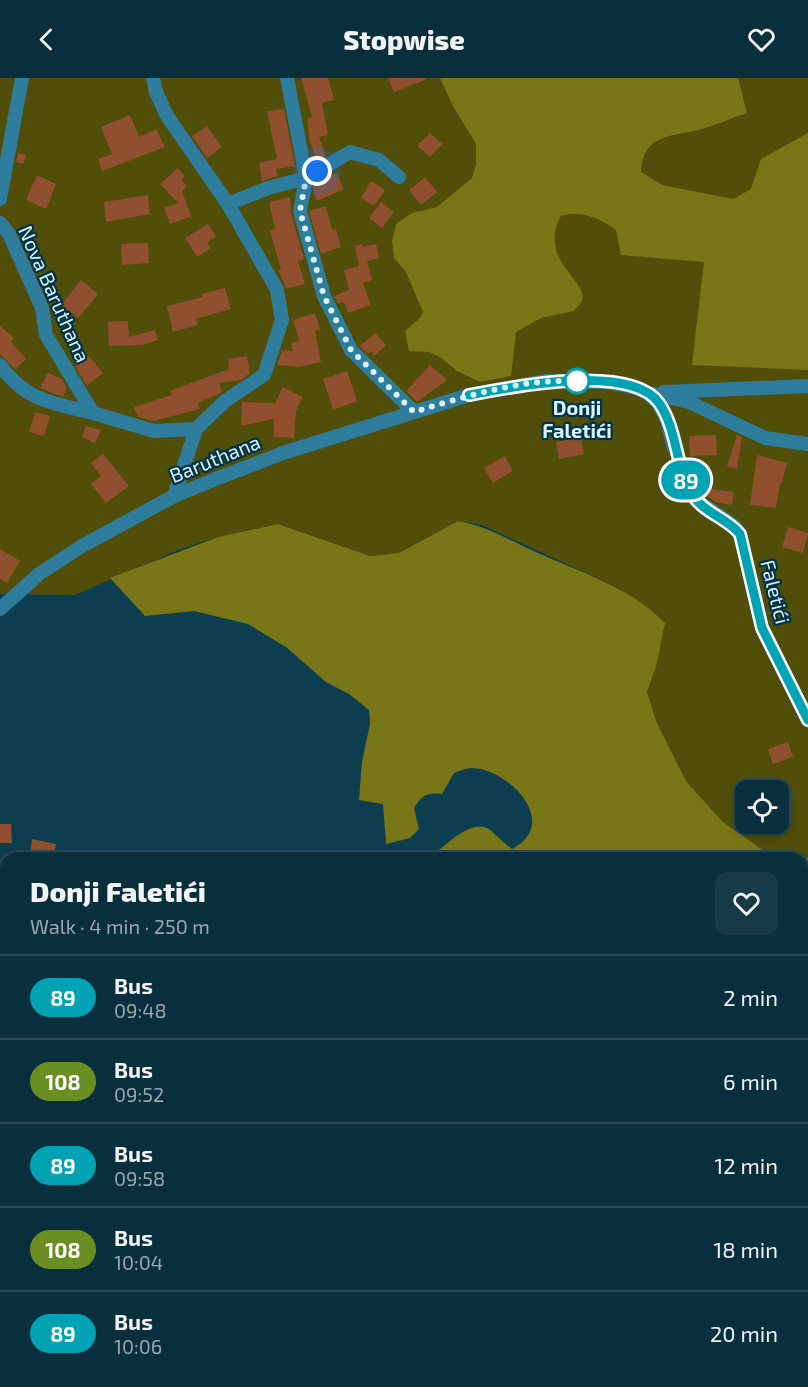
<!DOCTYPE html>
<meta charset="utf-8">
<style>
body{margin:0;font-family:"Exo 2",sans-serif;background:#173a47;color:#f1f3f6;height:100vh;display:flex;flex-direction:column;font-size:22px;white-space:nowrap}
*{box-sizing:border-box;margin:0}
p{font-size:20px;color:#99a8af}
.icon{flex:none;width:33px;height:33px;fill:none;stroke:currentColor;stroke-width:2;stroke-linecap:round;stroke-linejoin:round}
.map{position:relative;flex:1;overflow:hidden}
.panel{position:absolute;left:0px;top:774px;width:808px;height:536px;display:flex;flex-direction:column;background:#092e3c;border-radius:18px 18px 0 0;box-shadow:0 3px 9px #0003,0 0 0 2px #294a56}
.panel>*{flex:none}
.badge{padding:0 12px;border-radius:20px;font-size:21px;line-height:39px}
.fabs{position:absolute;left:735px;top:702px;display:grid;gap:12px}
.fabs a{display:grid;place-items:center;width:54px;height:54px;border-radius:12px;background:#092e3c;box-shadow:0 3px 9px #0003,0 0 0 2px #294a56;font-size:30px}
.you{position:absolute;width:30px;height:30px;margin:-15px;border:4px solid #fff;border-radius:50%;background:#1a73e8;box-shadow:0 0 0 9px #1a73e833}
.map>.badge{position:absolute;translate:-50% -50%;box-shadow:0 0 0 3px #fff}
.round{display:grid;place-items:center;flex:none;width:63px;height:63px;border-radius:12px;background:#173a47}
.overview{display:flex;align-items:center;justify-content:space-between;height:102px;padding:0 30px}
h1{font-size:28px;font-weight:800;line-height:45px}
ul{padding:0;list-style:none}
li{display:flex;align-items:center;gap:18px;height:84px;padding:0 30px;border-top:2px solid #294a56}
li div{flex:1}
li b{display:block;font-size:22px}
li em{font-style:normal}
li .badge{min-width:66px;font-weight:700;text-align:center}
header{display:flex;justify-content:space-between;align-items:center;height:78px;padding:0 30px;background:#092e3c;font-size:27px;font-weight:800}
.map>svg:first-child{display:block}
</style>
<header><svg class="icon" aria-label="back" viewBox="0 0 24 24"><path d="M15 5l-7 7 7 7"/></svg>Stopwise<svg class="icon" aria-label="heart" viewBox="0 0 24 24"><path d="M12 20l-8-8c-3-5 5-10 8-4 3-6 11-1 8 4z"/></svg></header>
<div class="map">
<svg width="808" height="1309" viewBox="0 0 808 1309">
<rect width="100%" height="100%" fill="#0c3e50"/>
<path fill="#504e08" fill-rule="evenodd" d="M0 0H808V780L767 775 722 743 686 703 657 645 647 614 656 589 614 508 482 447 458 443 399 475 370 478 278 446 218 459 181 471 75 517 0 516ZM746 712H778V746H746Z"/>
<path fill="#797618" d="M440 0H738L747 35C731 40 714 48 698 52 670 59 643 56 641 94L662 107 733 121 751 111 761 81 808 55V292L692 287 704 184 621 177 616 152C600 140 581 132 561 138 537 181 589 204 582 222 581 226 576 230 574 233L541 240 516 254 511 298 480 304 457 293 440 279 429 274 409 273 405 253 420 240 423 234 406 194 394 180 392 163 396 146 412 135 437 129 472 100 476 86V66L453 28Z
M458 443C487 448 511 463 538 475 583 495 631 510 665 545L656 589 647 614 657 645 686 703 722 743 767 775 808 780 803 822 802 780H710L685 774 647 773 646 780H428C444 771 471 738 490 752 497 758 504 765 512 771 561 746 510 691 472 690 467 690 459 693 454 695L442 716C427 714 421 718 414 730L419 751 410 760 386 766 383 726 359 722 362 684 370 646 369 632 349 616 326 604 286 569 248 546 194 533 145 538 110 500 218 459 278 446 370 478 399 475Z
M803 890 808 893V940L803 933Z
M803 1092 808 1094V1309H512L520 1304H802Z"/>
<path fill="#91502d" d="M301 0H328L334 22 322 25 328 57 319 59 326 78 317 83 310 64 307 40 312 39Z
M388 0H427V1L394 14Z
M284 31 295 88 276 91 278 98 262 103 259 85 277 81 267 33Z
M130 37 139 59 156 51 165 69 102 93 98 81 112 76 101 49Z
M207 48 222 69 207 80 192 58Z
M430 55 442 66 430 79 417 68Z
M18 75 26 77 23 86 16 84Z
M178 90 185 98 181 102 187 108 182 113 192 141 190 139 170 146 164 130 178 125 160 106Z
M336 95 344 111 317 123 313 113 314 106Z
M37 97 56 106 46 131 26 122Z
M425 99 437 114 421 127 409 112Z
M371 103 385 112 374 128 361 120Z
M148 117 150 136 106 144 104 124Z
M290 119 291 135 304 181 298 183 305 206 286 211 278 192H281L270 152 275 151 269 124Z
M381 124 394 134 382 150 369 140Z
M326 128 332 152 336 151 341 169 321 176 309 133Z
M208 146 216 159 207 164 211 170 197 179 185 160Z
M148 165 149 185 122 187 121 166Z
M362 166 363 169 376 166 379 180 367 183 372 202 363 205 371 227 348 235 344 224 338 226 334 218 349 212 344 192 359 188 355 168Z
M81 202 98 216 78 240 61 227Z
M225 210 231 231 196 241 198 247 173 254 167 228 202 219V216Z
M315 235 320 251 315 253 321 284 299 289 277 287 282 272 293 273 291 265 299 263 293 242Z
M128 243 129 259 155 252 158 262 142 267 109 268 108 244Z
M0 248 14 260 11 264 26 281 15 291 0 276Z
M375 255 386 267 374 278 373 274 367 275 360 268Z
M88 277 103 295 87 308 75 288Z
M247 278 250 295 241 302 219 305 222 314 198 325 200 331 153 343 138 339 134 329 172 317 170 313 229 291 228 281Z
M430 287 447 302 417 324 406 313Z
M347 293 357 323 333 332 323 301Z
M48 295 62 301 67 310 63 319 40 310Z
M283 309 303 319 296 333 294 360 274 359V341L241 348 242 324 275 325Z
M35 334 50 338 44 358 29 354Z
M86 348 101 352 95 365 82 359Z
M716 357 717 377 690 378 689 358Z
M737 357 742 359 737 391 727 388Z
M581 359 584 376 559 381 556 364Z
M103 376 129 408 106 425 91 406 101 398 91 385Z
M757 377 787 385 782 405H780L776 430 750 427Z
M505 378 513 393 493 405 484 390Z
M708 410 718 412V415L719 412 734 414 732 427 716 424 707 418Z
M788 449 808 455 803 475 782 469Z
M0 471 20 483 7 505 0 501Z
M788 664 793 679 773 686 768 671Z
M0 746H11L12 765H0Z
M32 761 56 766 53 780 30 776Z"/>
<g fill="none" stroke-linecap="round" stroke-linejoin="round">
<path stroke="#2f7d9c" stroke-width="14" d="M153 0 156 14 167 38 228 126 277 212 282 242 264 297 225 323 196 351 174 418
M287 0 306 100 300 133 324 218 351 272 414 334
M0 121 22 0
M228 126 268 110 306 100 350 74 379 82 399 99
M0 145 9 156 42 230 46 257 93 335 154 353 196 351
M0 287C26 323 52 325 93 335
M664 314 808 308
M649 315 689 324 765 360 808 366
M0 531 39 496 82 468 174 418 218 400 283 375 469 317 547 303 607 304 637 310 647 315 658 324 667 342 673 366 695 421 734 448 740 456 762 550 808 642
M0 826 6 837
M802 1005 808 1007
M0 1070 6 1069"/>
</g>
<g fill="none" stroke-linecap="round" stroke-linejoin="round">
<g stroke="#fff" stroke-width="14">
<path id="line" d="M469 317C511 309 630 285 659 325 678 352 675 391 694 419 705 435 728 441 740 456L762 550 808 642"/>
</g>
<use href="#line" stroke="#00a3b4" stroke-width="9"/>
<path stroke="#dbf3ff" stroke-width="6" stroke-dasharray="0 10.8" d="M317 93 306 100 300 133 324 218 351 272 414 334C466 318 521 301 577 303"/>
</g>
<circle fill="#fff" stroke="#00a3b4" stroke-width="3" cx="577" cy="303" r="12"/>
<g text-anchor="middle" stroke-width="4.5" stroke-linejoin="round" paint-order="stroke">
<g font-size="20" fill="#dbf3ff" stroke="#003345">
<text transform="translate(54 216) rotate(66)" y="7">Nova Baruthana</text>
<text transform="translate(215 381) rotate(-22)" y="7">Baruthana</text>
<text transform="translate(775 514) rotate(76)" y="7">Faletići</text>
</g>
<g font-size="20" font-weight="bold" fill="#dbf3ff" stroke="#003345">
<text x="577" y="337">Donji<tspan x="577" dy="23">Faletići</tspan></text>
</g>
</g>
</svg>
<div class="fabs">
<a><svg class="icon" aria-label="locate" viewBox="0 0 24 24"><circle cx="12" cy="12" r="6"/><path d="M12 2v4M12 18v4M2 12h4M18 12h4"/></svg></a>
</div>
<div class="you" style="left:317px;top:93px"></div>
<b class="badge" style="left:686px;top:402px;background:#00a3b4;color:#fff">89</b>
<section class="panel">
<div class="overview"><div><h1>Donji Faletići</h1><p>Walk · 4 min · 250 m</p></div><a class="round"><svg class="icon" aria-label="heart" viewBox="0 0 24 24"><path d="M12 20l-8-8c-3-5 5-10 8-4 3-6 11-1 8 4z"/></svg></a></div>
<ul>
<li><span class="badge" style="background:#00a3b4;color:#fff">89</span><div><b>Bus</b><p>09:48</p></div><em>2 min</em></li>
<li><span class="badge" style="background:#6b8e23;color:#fff">108</span><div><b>Bus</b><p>09:52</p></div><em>6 min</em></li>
<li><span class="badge" style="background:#00a3b4;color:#fff">89</span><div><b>Bus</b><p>09:58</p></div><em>12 min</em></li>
<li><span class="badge" style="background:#6b8e23;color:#fff">108</span><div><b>Bus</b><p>10:04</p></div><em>18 min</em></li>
<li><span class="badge" style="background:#00a3b4;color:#fff">89</span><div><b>Bus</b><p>10:06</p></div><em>20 min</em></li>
</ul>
</section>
</div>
